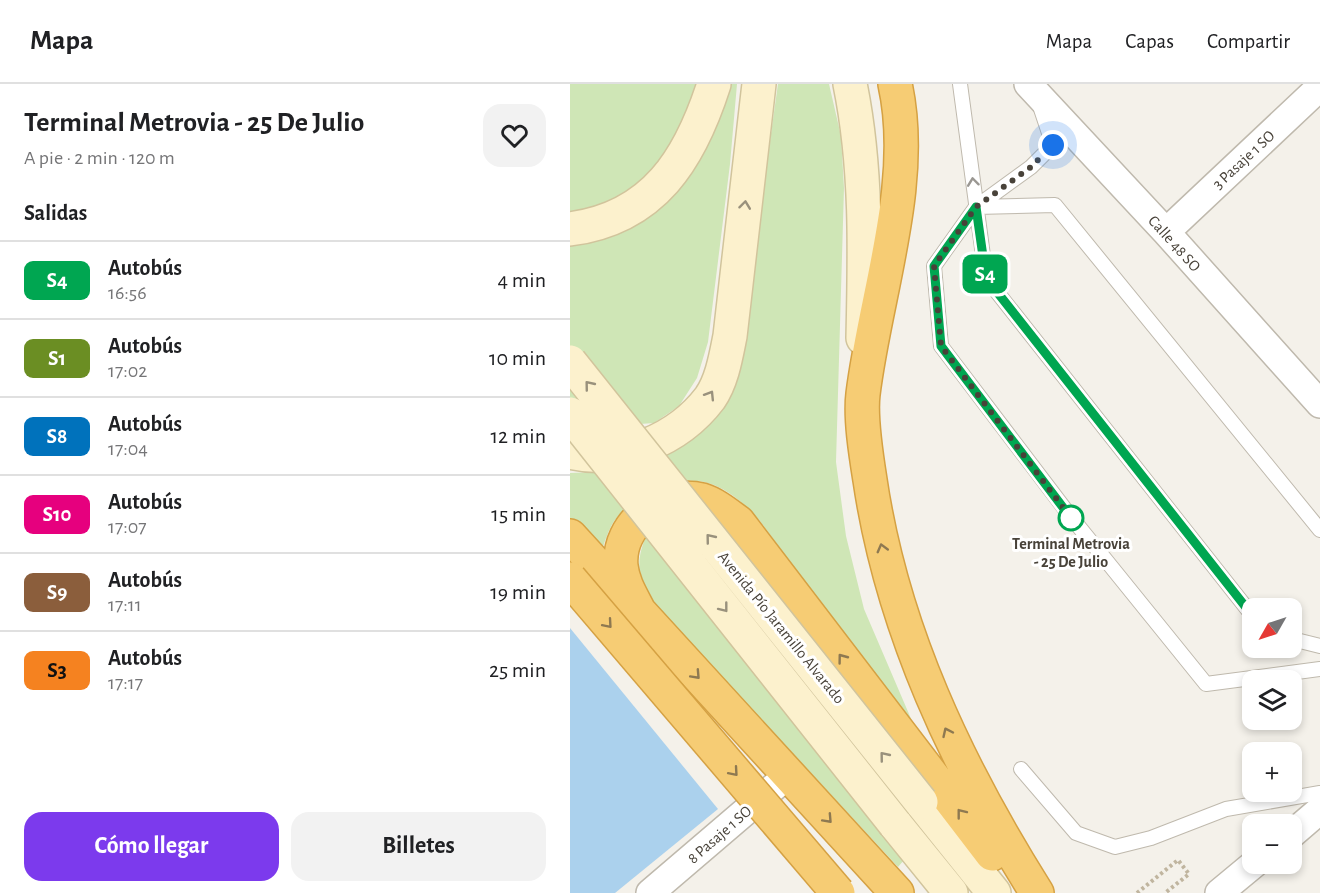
<!DOCTYPE html>
<html lang="es">
<meta charset="utf-8">
<style>
body{margin:0;font-family:"Alegreya Sans",sans-serif;background:#f2f2f2;color:#202124;height:100vh;display:flex;flex-direction:column;font-size:22px;white-space:nowrap}
*{box-sizing:border-box;margin:0}
p{font-size:20px;color:#757577}
.icon{flex:none;width:33px;height:33px;fill:none;stroke:currentColor;stroke-width:2;stroke-linecap:round;stroke-linejoin:round}
.map{position:relative;flex:1;overflow:hidden}
.side{display:flex;flex-direction:column;background:#fff;width:570px}
.side>*{flex:none}
.badge{padding:0 12px;border-radius:9px;font-size:21px;line-height:39px}
.needle{width:39px;rotate:231deg}
.tools{position:absolute;left:672px;top:514px;display:grid;gap:12px}
.tools a{display:grid;place-items:center;width:60px;height:60px;border-radius:12px;background:#fff;box-shadow:0 3px 9px #0003;font-size:30px}
.you{position:absolute;width:30px;height:30px;margin:-15px;border:4px solid #fff;border-radius:50%;background:#1a73e8;box-shadow:0 0 0 9px #1a73e833}
.map>.badge{position:absolute;translate:-50% -50%;box-shadow:0 0 0 3px #fff}
h2{padding:0 24px;font-size:22px;line-height:54px}
.round{display:grid;place-items:center;flex:none;width:63px;height:63px;border-radius:18px;background:#f2f2f2}
.head{display:flex;align-items:center;justify-content:space-between;height:102px;padding:0 24px}
h1{font-size:28px;font-weight:700;line-height:45px}
.button{display:flex;gap:12px;margin-top:auto;padding:12px 24px}
.button a{flex:1;height:69px;border-radius:18px;background:#7c3aed;color:#fff;font-size:24px;font-weight:700;line-height:69px;text-align:center}
.button a+a{background:#f2f2f2;color:#202124}
ul{padding:0;list-style:none}
li{display:flex;align-items:center;gap:18px;height:78px;padding:0 24px;border-top:2px solid #e0e0e0}
li div{flex:1}
li b{display:block;font-size:22px}
li em{font-style:normal}
li .badge{min-width:66px;font-weight:700;text-align:center}
header{display:flex;align-items:center;gap:36px;box-sizing:border-box;height:84px;padding:0 30px;background:#fff;border-bottom:2px solid #e0e0e0}
header strong{font-size:28px}
nav{display:flex;gap:33px;margin-inline-start:auto;font-size:21px}
main{display:flex;flex:1;min-height:0}
.map>svg:first-child{display:block}
</style>
<header>
<strong>Mapa</strong>
<nav><a>Mapa</a><a>Capas</a><a>Compartir</a></nav>
</header>
<main>
<section class="side">
<div class="head"><div><h1>Terminal Metrovia - 25 De Julio</h1><p>A pie · 2 min · 120 m</p></div><a class="round"><svg class="icon" aria-label="heart" viewBox="0 0 24 24"><path d="M12 20l-8-8c-3-5 5-10 8-4 3-6 11-1 8 4z"/></svg></a></div>
<h2>Salidas</h2>
<ul>
<li><span class="badge" style="background:#00a651;color:#fff">S4</span><div><b>Autobús</b><p>16:56</p></div><em>4 min</em></li>
<li><span class="badge" style="background:#6b8e23;color:#fff">S1</span><div><b>Autobús</b><p>17:02</p></div><em>10 min</em></li>
<li><span class="badge" style="background:#0072bc;color:#fff">S8</span><div><b>Autobús</b><p>17:04</p></div><em>12 min</em></li>
<li><span class="badge" style="background:#e6007e;color:#fff">S10</span><div><b>Autobús</b><p>17:07</p></div><em>15 min</em></li>
<li><span class="badge" style="background:#8b5e3c;color:#fff">S9</span><div><b>Autobús</b><p>17:11</p></div><em>19 min</em></li>
<li><span class="badge" style="background:#f58220;color:#111">S3</span><div><b>Autobús</b><p>17:17</p></div><em>25 min</em></li>
</ul>
<div class="button"><a>Cómo llegar</a><a>Billetes</a></div>
</section>
<div class="map">
<svg width="750" height="809" viewBox="0 0 750 809">
<rect width="100%" height="100%" fill="#f4f1ea"/>
<path fill="#cfe6b6" d="M0 0H167L160 80 138 258 127 294 109 322 84 339 0 345Z
M208 0H259L271 52 274 104 266 378 276 452 294 525 348 651 190 437C170 415 147 394 115 397 105 398 94 406 85 410 46 427 43 432 30 472L0 438V389L25 388 104 367 131 348 152 317 169 276Z
M76 452 334 776 328 783 84 520C69 492 64 482 76 452Z"/>
<path fill="#abd1ed" d="M0 544 148 725 45 809H0Z"/>
<g fill="none" stroke-linecap="round" stroke-linejoin="round">
<g stroke="#bfb9ad" stroke-width="16">
<path id="lane" d="M390 0 416 194 682 531
M470 22 483 61 461 83 406 123 364 182 371 262 501 433 636 600 750 585
M406 123 485 121 750 446
M722 555 750 562
M451 685 506 749 545 763 581 754 656 725 750 709"/>
</g>
<g stroke="#bfb9ad" stroke-width="30">
<path id="street" d="M458 0 596 148 750 320
M596 148 750 3
M722 750 750 726
M80 809 218 691
M649 809 684 780"/>
</g>
<g stroke="#d1c49c" stroke-width="36">
<path id="secondary" d="M280 0C297 83 295 169 293 254
M0 145C84 134 120 75 144 0
M0 368C50 381 109 355 140 314 152 297 156 272 160 252L189 0
M351 718 424 809
M325 740 381 809"/>
</g>
<g stroke="#d5a143" stroke-width="36">
<path id="highway" d="M325 0C347 99 305 211 293 310 290 334 296 371 300 396 322 545 387 682 467 809
M0 452 327 809
M72 533C64 516 53 501 51 482 47 440 92 406 132 416 145 420 157 430 168 438L422 770"/>
</g>
<path stroke="#c0b59f" stroke-width="4" stroke-dasharray="3 3" stroke-linecap="butt" d="M567 809 608 776 619 790 595 809"/>
<use href="#lane" stroke="#fff" stroke-width="14"/>
<use href="#street" stroke="#fff" stroke-width="27"/>
<use href="#secondary" stroke="#fcf1cd" stroke-width="33"/>
<use href="#highway" stroke="#f6cc74" stroke-width="33"/>
<g stroke="#d1c49c" stroke-width="36" stroke-linecap="butt">
<path id="secondary-bridge" d="M0 278 351 718
M0 330 325 740"/>
</g>
<g stroke="#d5a143" stroke-width="36" stroke-linecap="butt">
<path id="highway-bridge" d="M0 495 268 809"/>
</g>
<use href="#secondary-bridge" stroke="#fcf1cd" stroke-width="33"/>
<use href="#highway-bridge" stroke="#f6cc74" stroke-width="33"/>
</g>
<defs><path id="oneway-chevron" d="M-2-3.5L2.5 0L-2 3.5" fill="none" stroke-width="1.6" stroke-linecap="round" stroke-linejoin="round" transform="scale(1.5)"/></defs>
<use stroke="#9a9792" href="#oneway-chevron" transform="translate(403 98) rotate(-97)"/>
<g stroke="#99917c">
<use href="#oneway-chevron" transform="translate(175 121) rotate(-83)"/>
<use href="#oneway-chevron" transform="translate(19 301) rotate(-129)"/>
<use href="#oneway-chevron" transform="translate(140 311) rotate(-58)"/>
<use href="#oneway-chevron" transform="translate(140 454) rotate(-129)"/>
<use href="#oneway-chevron" transform="translate(154 524) rotate(52)"/>
<use href="#oneway-chevron" transform="translate(314 672) rotate(-129)"/>
</g>
<g stroke="#8e7951">
<use href="#oneway-chevron" transform="translate(312 464) rotate(-105)"/>
<use href="#oneway-chevron" transform="translate(38 540) rotate(49)"/>
<use href="#oneway-chevron" transform="translate(272 574) rotate(-127)"/>
<use href="#oneway-chevron" transform="translate(126 591) rotate(47)"/>
<use href="#oneway-chevron" transform="translate(377 648) rotate(-115)"/>
<use href="#oneway-chevron" transform="translate(164 688) rotate(49)"/>
<use href="#oneway-chevron" transform="translate(391 729) rotate(-128)"/>
<use href="#oneway-chevron" transform="translate(258 735) rotate(47)"/>
</g>
<g fill="none" stroke-linecap="round" stroke-linejoin="round">
<g stroke="#fff" stroke-width="14">
<path id="line" d="M501 434 371 262 364 182 406 123 416 194 682 531"/>
</g>
<use href="#line" stroke="#00a651" stroke-width="9"/>
<path stroke="#484239" stroke-width="6" stroke-dasharray="0 10.8" d="M483 61 461 83 406 123 364 182 371 262 501 434"/>
</g>
<circle fill="#fff" stroke="#00a651" stroke-width="3" cx="501" cy="434" r="12"/>
<g text-anchor="middle" stroke-width="6" stroke-linejoin="round" paint-order="stroke">
<g font-size="16" fill="#484239" stroke="#fff">
<text transform="translate(673 75) rotate(-43)" y="6">3 Pasaje 1 SO</text>
<text transform="translate(605 159) rotate(48)" y="6">Calle 48 SO</text>
<text transform="translate(212 543) rotate(51)" y="6">Avenida Pío Jaramillo Alvarado</text>
<text transform="translate(149 750) rotate(-41)" y="6">8 Pasaje 1 SO</text>
</g>
<g font-size="16" font-weight="bold" fill="#484239" stroke="#fff">
<text x="501" y="465">Terminal Metrovia<tspan x="501" dy="18">- 25 De Julio</tspan></text>
</g>
</g>
</svg>
<div class="tools">
<a><svg class="needle" viewBox="-14 -14 28 28"><path d="M0-13l5 13h-10z" fill="#e53935"/><path d="M0 13l5-13h-10z" fill="#757577"/></svg></a>
<a><svg class="icon" aria-label="layers" viewBox="0 0 24 24"><path d="M12 4l9 5-9 5-9-5zM3 14l9 5 9-5"/></svg></a>
<a>+</a>
<a>−</a>
</div>
<div class="you" style="left:483px;top:61px"></div>
<b class="badge" style="left:415px;top:190px;background:#00a651;color:#fff">S4</b>
</div>
</main>
